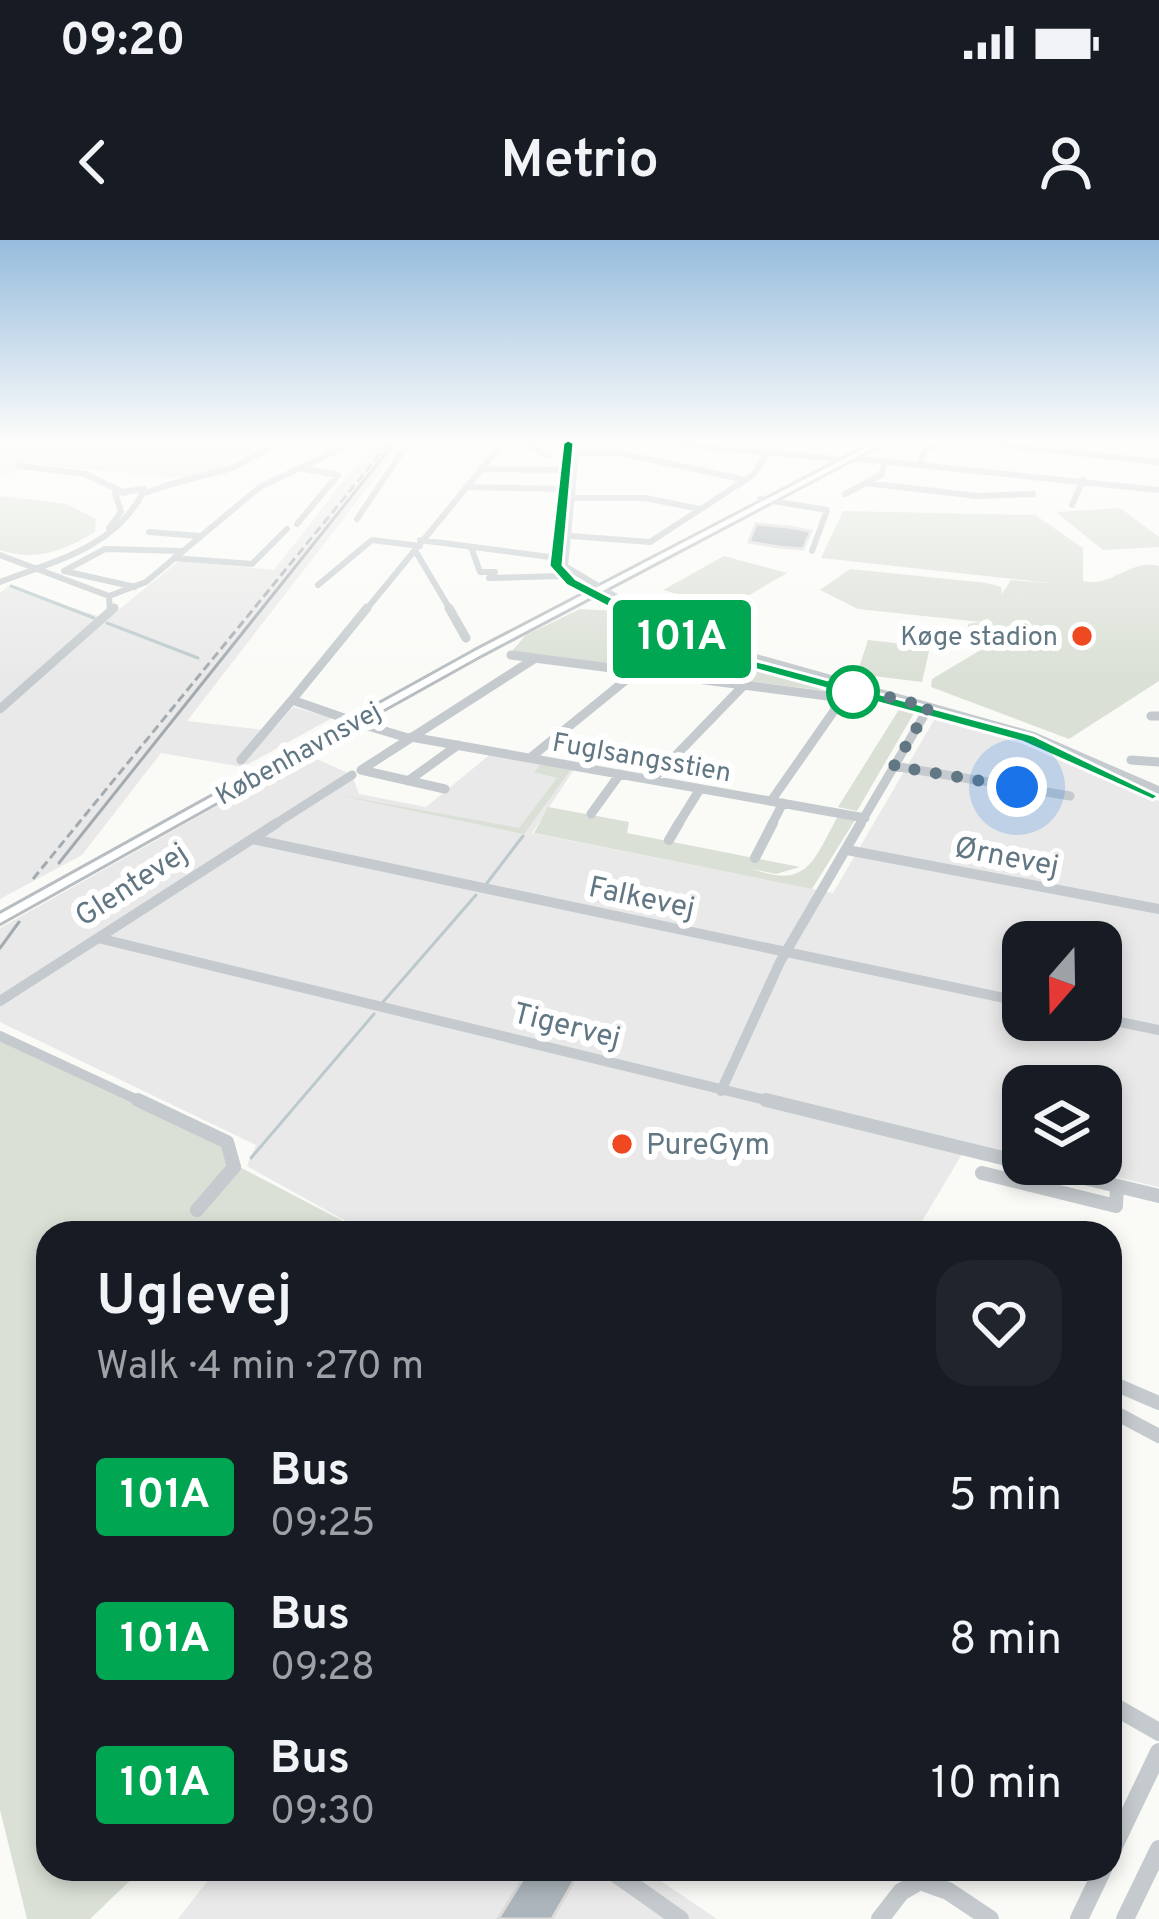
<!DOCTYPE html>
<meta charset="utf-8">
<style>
body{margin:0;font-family:Overpass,sans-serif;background:#20242c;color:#f1f3f6;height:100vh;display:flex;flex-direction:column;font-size:45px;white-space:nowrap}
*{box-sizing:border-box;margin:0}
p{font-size:39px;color:#9ea1a6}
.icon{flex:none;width:66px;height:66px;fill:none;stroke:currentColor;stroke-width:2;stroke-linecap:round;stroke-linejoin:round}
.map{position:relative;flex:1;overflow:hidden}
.side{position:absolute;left:36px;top:981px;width:1086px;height:660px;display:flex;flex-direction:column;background:#171b24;border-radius:36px;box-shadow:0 6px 18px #0003}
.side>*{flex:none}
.badge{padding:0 24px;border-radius:9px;font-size:42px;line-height:78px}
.needle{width:78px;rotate:200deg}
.buttons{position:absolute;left:1002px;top:681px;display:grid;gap:24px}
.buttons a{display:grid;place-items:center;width:120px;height:120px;border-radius:24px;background:#171b24;box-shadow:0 6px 18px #0003;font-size:60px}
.you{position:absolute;width:60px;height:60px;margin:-30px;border:9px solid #fff;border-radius:50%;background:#1a73e8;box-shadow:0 0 0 18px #1a73e833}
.map>.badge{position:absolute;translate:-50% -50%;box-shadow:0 0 0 6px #fff}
.round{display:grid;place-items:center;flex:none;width:126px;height:126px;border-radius:36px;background:#20242c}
.summary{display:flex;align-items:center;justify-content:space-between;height:204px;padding:0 60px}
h1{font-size:57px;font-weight:600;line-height:90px}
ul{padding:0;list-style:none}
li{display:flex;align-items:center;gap:36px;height:144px;padding:0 60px}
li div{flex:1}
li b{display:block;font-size:45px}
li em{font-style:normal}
li .badge{min-width:132px;font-weight:700;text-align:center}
.status{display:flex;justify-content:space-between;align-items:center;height:84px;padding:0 60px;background:#171b24;direction:ltr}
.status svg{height:33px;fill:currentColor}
header{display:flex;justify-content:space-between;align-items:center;height:156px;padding:0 60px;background:#171b24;font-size:54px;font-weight:600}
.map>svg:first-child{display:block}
</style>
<div class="status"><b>09:20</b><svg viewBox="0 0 49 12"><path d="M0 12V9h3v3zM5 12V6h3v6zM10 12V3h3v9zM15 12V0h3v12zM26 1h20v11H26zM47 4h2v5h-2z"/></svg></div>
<header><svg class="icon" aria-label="back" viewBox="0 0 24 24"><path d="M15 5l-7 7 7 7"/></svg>Metrio<svg class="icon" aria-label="person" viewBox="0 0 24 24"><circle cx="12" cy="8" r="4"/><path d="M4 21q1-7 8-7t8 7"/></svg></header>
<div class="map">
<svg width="1159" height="1679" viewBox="0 0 1159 1679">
<rect width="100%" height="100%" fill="#fafaf7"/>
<path fill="#e8e9e8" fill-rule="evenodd" d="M0 203H267L215 230 179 238 31 224 11 234 0 233Z
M373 203H402L187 481 272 491 293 467 332 478 243 527 161 513 82 615 0 659V353L8 346 107 379 179 321 274 330Z
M937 475 1032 503 1159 561V947L1059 924H1101V846H1023V916L968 904 915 993H789L768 988 765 993H367L247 926 256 905 0 782V688L308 515 352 535 359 554 426 567 492 513 575 528 532 593 833 653ZM1023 702H1101V780H1023Z
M217 1629H643L717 1679H178Z"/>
<path fill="#dae0d6" d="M0 256 67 264 96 279 95 292C63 311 36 322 0 310Z
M1120 268 1159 297V307L1103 310 1056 272Z
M843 271 1035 275 1083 308V341C1110 348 1132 318 1159 326V441L1069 499 931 447 932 439 999 399 966 402 968 384 981 382 858 369 820 350 850 329 987 343 1001 347 1002 354 1011 340 1050 343 821 318Z
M724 316 787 333 727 368 663 350Z
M580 369 616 371 722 420 836 452 511 412 526 395Z
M868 400 930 407 922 442 857 434Z
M900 468 914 473 857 571 838 567Z
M542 523 572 528 524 594 332 554 519 588 557 538 534 532Z
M548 567 629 582 627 593 800 627 776 634 753 629C808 650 814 619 838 576L855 580 812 649 534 593Z
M0 801 224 906 230 922 366 993H48V1629H142L90 1679H27L0 1570Z"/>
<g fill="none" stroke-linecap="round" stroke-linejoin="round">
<path stroke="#bbc9cc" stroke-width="3" d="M11 346 94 378
M107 383 198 418
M487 643 523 596
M383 762 476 655
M251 918 374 774"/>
</g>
<path fill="#abb5bb" stroke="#dcdbd9" stroke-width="3" d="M756 284 788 287 811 291 803 309 779 307 749 302Z
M529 1629H559L575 1639 552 1679H498Z"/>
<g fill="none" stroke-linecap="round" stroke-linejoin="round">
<g stroke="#b7bdc1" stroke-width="6">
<path id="major" d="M874 203H883L481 415 0 683V674L475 411Z"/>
</g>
<path stroke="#c4cacd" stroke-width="6" d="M527 203 574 204
M577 203 565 326 640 371
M662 203 838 219
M984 203 1159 222
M526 204 550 216
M576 213H620L746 240
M851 218 1159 250
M919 225 925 210 939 203
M19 226 85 234 125 253
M480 229 565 230
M866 243 977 256 1033 254
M164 246 232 228 279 203
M466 247 563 249
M115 253 144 249
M845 254 881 235 885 222
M562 258H645L700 269
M760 259 827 270 812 311
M1072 265 1083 240
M357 279 408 203
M297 284 338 235 300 228
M109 288 121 272 115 253
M149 292 199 296
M558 295 650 302 753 235 775 203
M420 300 565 319
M471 307 480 332H495
M416 312 451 371
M0 315 109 356 110 371
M174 318 252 324 287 289
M562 336 556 319 568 203
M489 338 562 336 570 342
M0 342C54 321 114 308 142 254L169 245
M318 345 372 300 420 306
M135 347 64 331 105 309 182 311
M109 356 146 342 260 247 353 203
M365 371 503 203"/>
<path stroke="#c4cacd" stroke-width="9" d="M449 368 466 398
M635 368 697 402 1032 496 1159 551
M511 415 843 458 771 561
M0 469 114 368
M1151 476H1159
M344 478 292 460 367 368
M368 486 408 498
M411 497 865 578
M530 518 637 431
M241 520 292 460
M1131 520 1159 522
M894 526 1070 556
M361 530 534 419
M361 530 445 549
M652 540 745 444
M408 541 458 505
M591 574 620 534
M272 586 352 535
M677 586 700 549
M771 586 783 563
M859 586 929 467"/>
<path stroke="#c4cacd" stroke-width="10" d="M252 599 1023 762
M669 600 679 583
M847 610 1159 669
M755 618 773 583
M98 698 778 863
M0 761 277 583
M1101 778 1159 790
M0 796 144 863
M721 851 780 722 861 583"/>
<path stroke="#c4cacd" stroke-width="14" d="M138 860 227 902 234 927 197 970
M766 860 1023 923
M1026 924 1159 956
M982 933 1116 966 1117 946
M1110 1142 1159 1163
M1110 1170 1159 1196"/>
<path stroke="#c4cacd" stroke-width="18" d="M1110 1464 1159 1492
M1110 1614 1159 1512
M609 1629 680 1679
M880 1679 901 1652 920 1641 948 1651 990 1679
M1079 1679 1103 1629
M1125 1679 1159 1609"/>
<use href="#major" fill="#fff" fill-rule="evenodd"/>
<path stroke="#a3abb1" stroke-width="3" d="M59 623 394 203
M0 708 19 682"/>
<path stroke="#a3abb1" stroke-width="3" stroke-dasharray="9 4.5" stroke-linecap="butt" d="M33 639 389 203"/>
</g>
<linearGradient id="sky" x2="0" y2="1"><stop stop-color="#96bcdd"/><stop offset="0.46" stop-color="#fdfdfb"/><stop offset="1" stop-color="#fdfdfb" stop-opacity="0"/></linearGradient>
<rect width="1159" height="438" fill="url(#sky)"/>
<path fill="#00a651" stroke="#fff" stroke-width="3" d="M568 200 574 203 563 325 576 339 669 387 746 418 1033 495 1159 556 1153 560 1022 502 735 424 658 393 566 345 549 326 563 203Z"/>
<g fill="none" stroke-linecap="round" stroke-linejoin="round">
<path stroke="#627784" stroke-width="12" stroke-dasharray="0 21.6" d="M853 452 852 448 929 467 894 526 1017 547"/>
</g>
<g fill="#ef4921" stroke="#fff" stroke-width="4.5">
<circle cx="1082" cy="396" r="12"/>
<circle cx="622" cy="904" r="12"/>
</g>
<circle fill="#fff" stroke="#00a651" stroke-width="6" cx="853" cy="452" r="24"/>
<g text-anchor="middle" stroke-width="12" stroke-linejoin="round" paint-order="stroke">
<g font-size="27" fill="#627784" stroke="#fff" text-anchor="end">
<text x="1058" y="405">Køge stadion</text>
</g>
<g font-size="27" fill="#627784" stroke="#fff">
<text transform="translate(298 513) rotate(-29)" y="9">Københavnsvej</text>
<text transform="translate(642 517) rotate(10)" y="9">Fuglsangsstien</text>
</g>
<g font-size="30" fill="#627784" stroke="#fff">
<text transform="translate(1007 616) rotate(11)" y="10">Ørnevej</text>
<text transform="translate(131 644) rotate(-33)" y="10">Glentevej</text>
<text transform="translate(642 657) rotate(12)" y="10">Falkevej</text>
<text transform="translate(567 785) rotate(14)" y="10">Tigervej</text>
</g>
<g font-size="30" fill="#627784" stroke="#fff" text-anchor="start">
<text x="646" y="914">PureGym</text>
</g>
</g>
</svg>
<div class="buttons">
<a><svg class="needle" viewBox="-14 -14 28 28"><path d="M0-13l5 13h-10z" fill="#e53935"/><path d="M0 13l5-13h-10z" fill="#9ea1a6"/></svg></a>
<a><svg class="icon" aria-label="layers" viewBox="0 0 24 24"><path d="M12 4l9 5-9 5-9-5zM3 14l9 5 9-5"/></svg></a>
</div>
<div class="you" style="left:1017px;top:547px"></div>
<b class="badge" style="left:682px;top:399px;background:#00a651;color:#fff">101A</b>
<section class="side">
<div class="summary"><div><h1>Uglevej</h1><p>Walk · 4 min · 270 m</p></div><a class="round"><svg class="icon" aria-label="heart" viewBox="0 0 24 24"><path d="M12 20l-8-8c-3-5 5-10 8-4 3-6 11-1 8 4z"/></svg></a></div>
<ul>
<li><span class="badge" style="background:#00a651;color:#fff">101A</span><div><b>Bus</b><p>09:25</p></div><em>5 min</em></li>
<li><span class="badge" style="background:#00a651;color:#fff">101A</span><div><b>Bus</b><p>09:28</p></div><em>8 min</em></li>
<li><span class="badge" style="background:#00a651;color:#fff">101A</span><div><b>Bus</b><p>09:30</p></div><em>10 min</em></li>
</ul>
</section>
</div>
